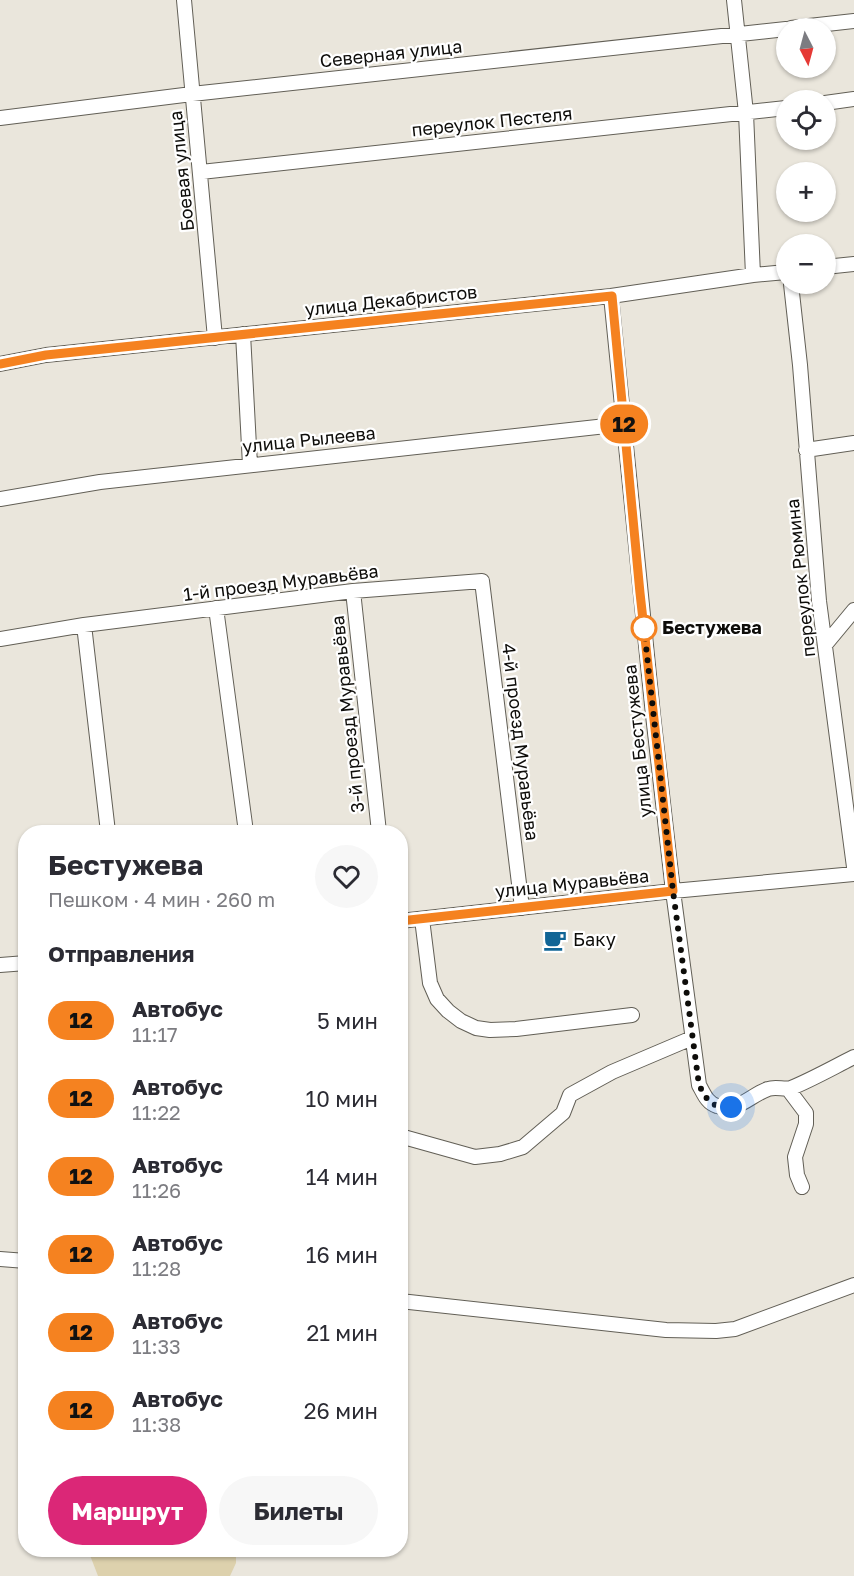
<!DOCTYPE html>
<html lang="ru">
<meta charset="utf-8">
<style>
body{margin:0;font-family:"Golos Text",sans-serif;background:#f7f7f7;color:#2b2b33;height:100vh;display:flex;flex-direction:column;font-size:22px;white-space:nowrap}
*{box-sizing:border-box;margin:0}
p{font-size:20px;color:#7c7c81}
.icon{flex:none;width:33px;height:33px;fill:none;stroke:currentColor;stroke-width:2;stroke-linecap:round;stroke-linejoin:round}
.map{position:relative;flex:1;overflow:hidden}
.details{position:absolute;left:18px;top:825px;width:390px;height:732px;display:flex;flex-direction:column;background:#fff;border-radius:24px;box-shadow:0 2px 4px #0004}
.details>*{flex:none}
.badge{padding:0 12px;border-radius:20px;font-size:21px;line-height:39px}
.needle{width:39px;rotate:174deg}
.tools{position:absolute;left:776px;top:18px;display:grid;gap:12px}
.tools a{display:grid;place-items:center;width:60px;height:60px;border-radius:50%;background:#fff;box-shadow:0 2px 4px #0004;font-size:30px}
.you{position:absolute;width:30px;height:30px;margin:-15px;border:4px solid #fff;border-radius:50%;background:#1a73e8;box-shadow:0 0 0 9px #1a73e833}
.map>.badge{position:absolute;translate:-50% -50%;box-shadow:0 0 0 3px #fff}
h2{padding:0 30px;font-size:22px;line-height:54px}
.round{display:grid;place-items:center;flex:none;width:63px;height:63px;border-radius:32px;background:#f7f7f7}
.overview{display:flex;align-items:center;justify-content:space-between;height:102px;padding:0 30px}
h1{font-size:28px;font-weight:700;line-height:45px}
.primary-button{display:flex;gap:12px;margin-top:auto;padding:12px 30px}
.primary-button a{flex:1;height:69px;border-radius:36px;background:#db2777;color:#fff;font-size:24px;font-weight:700;line-height:69px;text-align:center}
.primary-button a+a{background:#f7f7f7;color:#2b2b33}
ul{padding:0;list-style:none}
li{display:flex;align-items:center;gap:18px;height:78px;padding:0 30px}
li div{flex:1}
li b{display:block;font-size:22px}
li em{font-style:normal}
li .badge{min-width:66px;font-weight:700;text-align:center}
.map>svg:first-child{display:block}
</style>
<div class="map">
<svg width="854" height="1576" viewBox="0 0 854 1576">
<rect width="100%" height="100%" fill="#eae6dc"/>
<path fill="#ddd1ad" d="M88 1550H236V1563L230 1576H98Z"/>
<g fill="none" stroke-linecap="round" stroke-linejoin="round">
<g stroke="#625f56" stroke-width="16">
<path id="minor" d="M184 0 215 338
M734 0 746 113 753 275
M791 28 854 21
M825 103 854 99
M0 118 192 94 786 29
M201 172 786 108
M825 267 854 264
M791 284 800 365 819 601 854 867
M611 296 653 715 673 891 699 1085C704 1094 707 1103 717 1106 736 1114 752 1094 768 1089 776 1086 784 1090 791 1088 811 1080 834 1067 854 1057
M243 334 250 465
M0 364 46 355 611 296 753 275 786 272
M806 450 854 443
M0 499 100 482 624 424
M353 591 379 832
M216 608 246 832
M84 625 108 832
M0 639 84 625 353 591 482 581 522 908
M825 645 854 610
M422 919 430 983 437 999 448 1011 461 1021 476 1028 490 1030 516 1029 632 1015
M400 921 673 891 854 874
M0 965 26 963
M788 1089 806 1113V1124L795 1157 797 1175 802 1187
M400 1136 475 1157 500 1154 523 1147 563 1113 570 1095 612 1072 692 1038
M0 1259 26 1261
M400 1301 666 1330 716 1331 735 1329 854 1285"/>
</g>
<use href="#minor" stroke="#fff" stroke-width="14"/>
</g>
<g fill="none" stroke-linecap="round" stroke-linejoin="round">
<g stroke="#fff" stroke-width="14">
<path id="line" d="M0 364 46 355 612 296 640 593 673 891 400 921"/>
</g>
<use href="#line" stroke="#f58220" stroke-width="9"/>
<path stroke="#0e0d0a" stroke-width="6" stroke-dasharray="0 10.8" d="M644 628 673 891 699 1085C708 1102 711 1107 731 1107"/>
</g>
<defs>
<g id="cafe-bare" transform="scale(1.8)"><path d="M-5.5-4.5H6V0H3Q3 3.5 0 3.5H-2.5Q-5.5 3.5-5.5 0ZM3-3.2v2h1.7v-2ZM-6 4.5H4V6H-6Z" fill="#116596" stroke="#fff" stroke-width="2.5" paint-order="stroke"/></g>
</defs>
<g fill-rule="evenodd">
<use href="#cafe-bare" x="555" y="940"/>
</g>
<circle fill="#fff" stroke="#f58220" stroke-width="3" cx="644" cy="628" r="12"/>
<g text-anchor="middle" stroke-width="4.5" stroke-linejoin="round" paint-order="stroke">
<g font-size="18" fill="#0e0d0a" stroke="#fff">
<text transform="translate(391 54) rotate(-6)" y="6">Северная улица</text>
<text transform="translate(492 122) rotate(-6)" y="6">переулок Пестеля</text>
<text transform="translate(182 171) rotate(-96)" y="6">Боевая улица</text>
<text transform="translate(391 301) rotate(-6)" y="6">улица Декабристов</text>
<text transform="translate(309 440) rotate(-6)" y="6">улица Рылеева</text>
<text transform="translate(801 578) rotate(-96)" y="6">переулок Рюмина</text>
<text transform="translate(281 583) rotate(-7)" y="6">1-й проезд Муравьёва</text>
<text transform="translate(348 714) rotate(-96)" y="6">3-й проезд Муравьёва</text>
<text transform="translate(638 741) rotate(-96)" y="6">улица Бестужева</text>
<text transform="translate(520 742) rotate(83)" y="6">4-й проезд Муравьёва</text>
<text transform="translate(572 884) rotate(-6)" y="6">улица Муравьёва</text>
</g>
<g font-size="18" font-weight="bold" fill="#0e0d0a" stroke="#fff" text-anchor="start">
<text x="662" y="634">Бестужева</text>
</g>
<g font-size="18" fill="#0e0d0a" stroke="#fff" text-anchor="start">
<text x="573" y="946">Баку</text>
</g>
</g>
</svg>
<div class="tools">
<a><svg class="needle" viewBox="-14 -14 28 28"><path d="M0-13l5 13h-10z" fill="#e53935"/><path d="M0 13l5-13h-10z" fill="#7c7c81"/></svg></a>
<a><svg class="icon" aria-label="locate" viewBox="0 0 24 24"><circle cx="12" cy="12" r="6"/><path d="M12 2v4M12 18v4M2 12h4M18 12h4"/></svg></a>
<a>+</a>
<a>−</a>
</div>
<div class="you" style="left:731px;top:1107px"></div>
<b class="badge" style="left:624px;top:424px;background:#f58220;color:#111">12</b>
<section class="details">
<div class="overview"><div><h1>Бестужева</h1><p>Пешком · 4 мин · 260 m</p></div><a class="round"><svg class="icon" aria-label="heart" viewBox="0 0 24 24"><path d="M12 20l-8-8c-3-5 5-10 8-4 3-6 11-1 8 4z"/></svg></a></div>
<h2>Отправления</h2>
<ul>
<li><span class="badge" style="background:#f58220;color:#111">12</span><div><b>Автобус</b><p>11:17</p></div><em>5 мин</em></li>
<li><span class="badge" style="background:#f58220;color:#111">12</span><div><b>Автобус</b><p>11:22</p></div><em>10 мин</em></li>
<li><span class="badge" style="background:#f58220;color:#111">12</span><div><b>Автобус</b><p>11:26</p></div><em>14 мин</em></li>
<li><span class="badge" style="background:#f58220;color:#111">12</span><div><b>Автобус</b><p>11:28</p></div><em>16 мин</em></li>
<li><span class="badge" style="background:#f58220;color:#111">12</span><div><b>Автобус</b><p>11:33</p></div><em>21 мин</em></li>
<li><span class="badge" style="background:#f58220;color:#111">12</span><div><b>Автобус</b><p>11:38</p></div><em>26 мин</em></li>
</ul>
<div class="primary-button"><a>Маршрут</a><a>Билеты</a></div>
</section>
</div>
